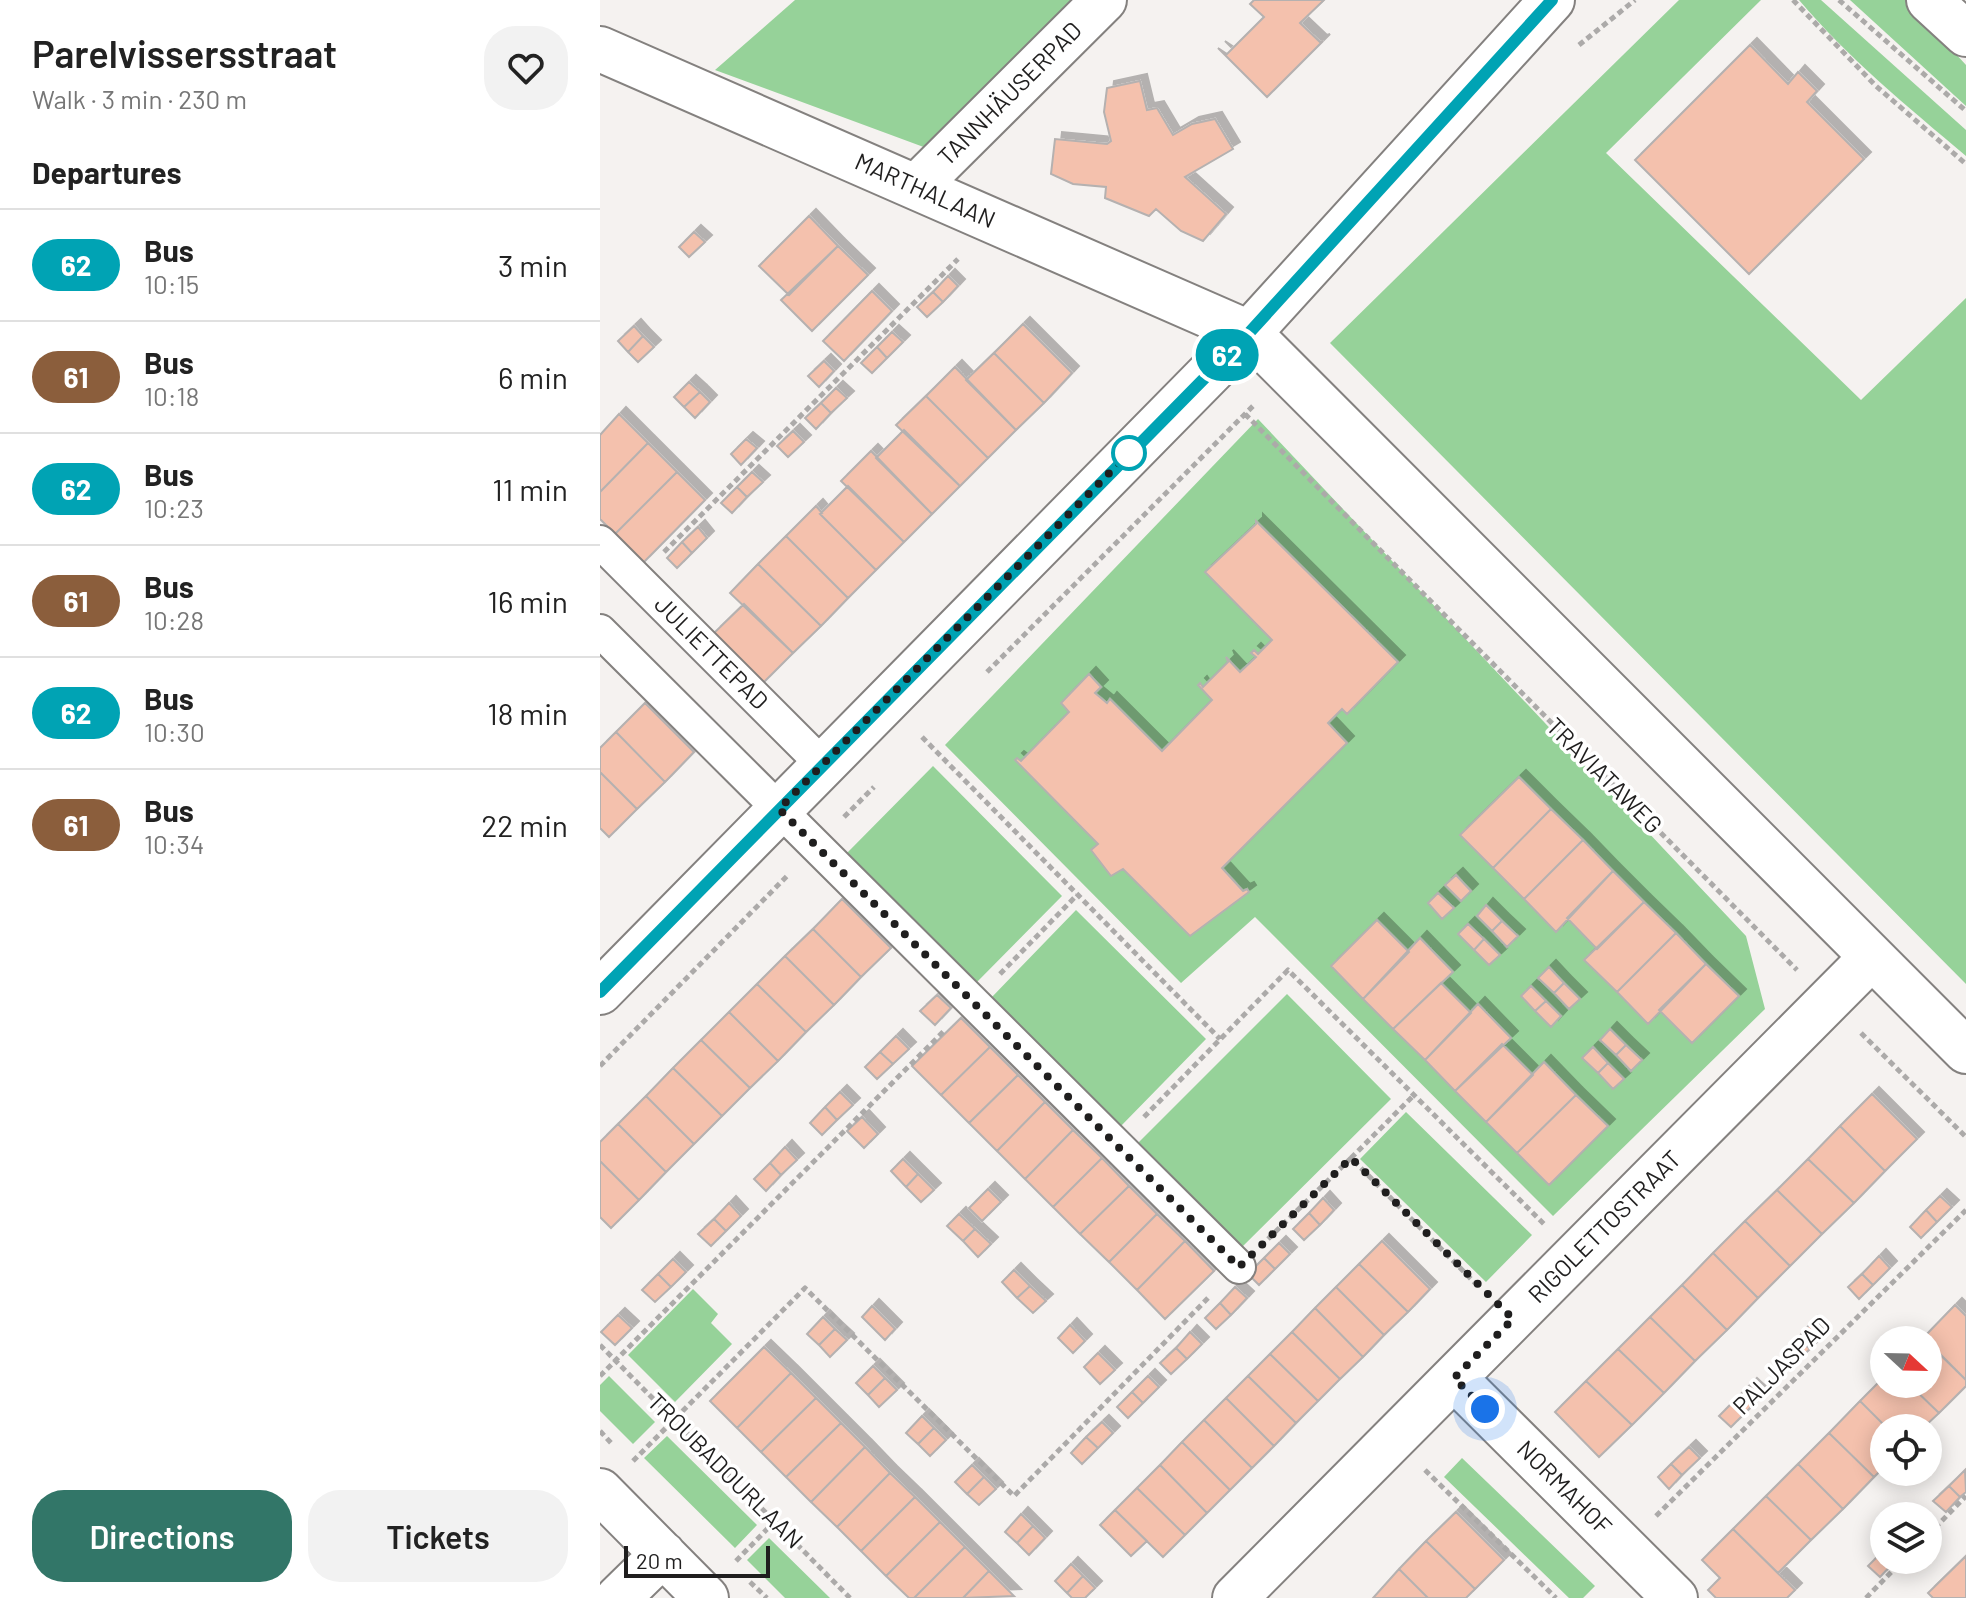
<!DOCTYPE html>
<meta charset="utf-8">
<style>
body{margin:0;font-family:Barlow,sans-serif;background:#f2f2f2;color:#222;height:100vh;display:flex;flex-direction:column;font-size:30px;white-space:nowrap}
*{box-sizing:border-box;margin:0}
p{font-size:26px;color:#767676}
.icon{flex:none;width:44px;height:44px;fill:none;stroke:currentColor;stroke-width:2;stroke-linecap:round;stroke-linejoin:round}
.map{position:relative;flex:1;overflow:hidden}
.side{display:flex;flex-direction:column;background:#fff;width:600px}
.side>*{flex:none}
.badge{padding:0 16px;border-radius:26px;font-size:28px;line-height:52px}
.needle{width:52px;rotate:112deg}
.tools{position:absolute;left:1270px;top:1326px;display:grid;gap:16px}
.tools a{display:grid;place-items:center;width:72px;height:72px;border-radius:50%;background:#fff;box-shadow:0 4px 20px #0003;font-size:40px}
.scale{position:absolute;left:24px;bottom:20px;width:146px;box-sizing:border-box;padding-left:8px;border:4px solid #1f1e1e;border-top:0;font-size:22px;line-height:28px;white-space:nowrap;color:#1f1e1e;-webkit-text-stroke:6px #fff;paint-order:stroke}
.you{position:absolute;width:40px;height:40px;margin:-20px;border:6px solid #fff;border-radius:50%;background:#1a73e8;box-shadow:0 0 0 12px #1a73e833}
.map>.badge{position:absolute;translate:-50% -50%;box-shadow:0 0 0 4px #fff}
h2{padding:0 32px;font-size:30px;line-height:72px}
.round{display:grid;place-items:center;flex:none;width:84px;height:84px;border-radius:32px;background:#f2f2f2}
.head{display:flex;align-items:center;justify-content:space-between;height:136px;padding:0 32px}
h1{font-size:38px;font-weight:600;line-height:60px}
.button{display:flex;gap:16px;margin-top:auto;padding:16px 32px}
.button a{flex:1;height:92px;border-radius:32px;background:#327668;color:#fff;font-size:32px;font-weight:600;line-height:92px;text-align:center}
.button a+a{background:#f2f2f2;color:#222}
ul{padding:0;list-style:none}
li{display:flex;align-items:center;gap:24px;height:112px;padding:0 32px;border-top:2px solid #e0e0e0}
li div{flex:1}
li b{display:block;font-size:30px}
li em{font-style:normal}
li .badge{min-width:88px;font-weight:700;text-align:center}
main{display:flex;flex:1;min-height:0}
.map>svg:first-child{display:block}
</style>
<main>
<section class="side">
<div class="head"><div><h1>Parelvissersstraat</h1><p>Walk · 3 min · 230 m</p></div><a class="round"><svg class="icon" aria-label="heart" viewBox="0 0 24 24"><path d="M12 20l-8-8c-3-5 5-10 8-4 3-6 11-1 8 4z"/></svg></a></div>
<h2>Departures</h2>
<ul>
<li><span class="badge" style="background:#00a3b4;color:#fff">62</span><div><b>Bus</b><p>10:15</p></div><em>3 min</em></li>
<li><span class="badge" style="background:#8b5e3c;color:#fff">61</span><div><b>Bus</b><p>10:18</p></div><em>6 min</em></li>
<li><span class="badge" style="background:#00a3b4;color:#fff">62</span><div><b>Bus</b><p>10:23</p></div><em>11 min</em></li>
<li><span class="badge" style="background:#8b5e3c;color:#fff">61</span><div><b>Bus</b><p>10:28</p></div><em>16 min</em></li>
<li><span class="badge" style="background:#00a3b4;color:#fff">62</span><div><b>Bus</b><p>10:30</p></div><em>18 min</em></li>
<li><span class="badge" style="background:#8b5e3c;color:#fff">61</span><div><b>Bus</b><p>10:34</p></div><em>22 min</em></li>
</ul>
<div class="button"><a>Directions</a><a>Tickets</a></div>
</section>
<div class="map">
<svg width="1366" height="1598" viewBox="0 0 1366 1598">
<defs>
<filter id="shadow"><feDropShadow dx="7" dy="-7" stdDeviation="0" flood-color="#0004"/></filter>
</defs>
<rect width="100%" height="100%" fill="#f5f2f0"/>
<path fill="#96d299" d="M195 0H481L329 149 115 70Z
M1079 0H1161L1006 153 1261 400 1366 298V984L730 343Z
M1199 0H1221L1366 130V156C1308 107 1248 58 1199 0Z
M1250 0H1306L1366 65V106Z
M658 419 1146 936 1165 1009 953 1216 655 917 581 983 345 745Z
M333 766 462 896 377 982 247 853Z
M476 910 606 1039 520 1127 391 998Z
M687 994 791 1099 642 1247 538 1143Z
M806 1112 932 1235 886 1282 760 1159Z
M93 1289 118 1314 111 1323 132 1344 75 1402 28 1355Z
M9 1376 55 1422 33 1444 0 1411V1385Z
M67 1436 157 1525 135 1548 44 1458Z
M862 1458 995 1586 983 1598H969L844 1477Z
M169 1538 230 1598H185L147 1560Z"/>
<path fill="#f4c1ad" stroke="#b5b1b0" stroke-width="2" filter="url(#shadow)" d="M654 0H724L700 23 720 42 723 41 667 97 618 48 627 54 664 17 650 4Z
M1150 45 1188 84 1198 72 1217 91 1207 102 1264 159 1149 274 1035 160Z
M540 81 547 110 557 108 573 135 592 124 615 119 633 149 585 177 626 214 603 241 581 231 556 209 549 216 505 198 506 187 473 184 451 174 455 139 507 144 511 141 504 112 507 88Z
M209 216 238 246 189 295 159 266Z
M94 232 105 242 89 257 79 247Z
M238 246 268 275 212 331 181 300Z
M348 276 358 286 343 302 333 292Z
M272 291 292 311 244 361 223 341Z
M333 292 343 302 327 317 317 307Z
M423 324 472 373 444 403 394 353Z
M34 326 43 336 28 352 18 341Z
M292 332 303 342 287 358 277 347Z
M43 336 54 347 38 362 28 352Z
M277 347 287 358 272 373 261 363Z
M394 353 444 403 416 430 366 380Z
M224 361 234 371 219 387 208 376Z
M355 367 416 430 388 458 326 396Z
M89 382 100 392 84 407 74 397Z
M236 388 247 398 231 413 221 403Z
M100 392 110 402 95 418 84 407Z
M326 396 388 458 360 486 296 425Z
M221 403 231 413 216 429 205 418Z
M19 414 48 443 0 492V435Z
M304 430 360 486 332 514 276 458Z
M193 431 204 442 188 457 177 446Z
M146 439 157 448 141 465 131 454Z
M48 443 77 472 15 534 0 519V492Z
M271 451 332 514 304 542 241 481Z
M77 472 105 500 43 563 15 534Z
M152 472 163 482 147 497 137 487Z
M248 486 304 542 276 570 220 514Z
M137 487 147 497 132 513 121 503Z
M216 506 222 513 220 514 276 570 248 598 186 536Z
M656 521 798 662 747 714 742 709 728 723 747 743 622 868 643 891 647 889 649 892 590 936 523 869 511 876 491 850 498 844 415 760 417 758 421 761 469 712 461 703 489 674 501 687 495 693 507 703 510 699 562 751 612 700 598 685 600 683 603 687 628 662 626 657 640 672 656 657 651 653 654 650 658 654 672 640 605 572 656 524Z
M98 527 107 538 92 553 82 542Z
M186 536 248 598 221 626 158 564Z
M82 542 92 553 77 568 67 558Z
M158 564 221 626 193 653 130 593Z
M144 604 193 653 163 683 114 633Z
M45 703 94 752 65 782 16 732Z
M16 732 65 782 37 809 0 772V748Z
M0 772 37 809 9 837 0 828Z
M919 777 951 809 893 868 860 835Z
M951 809 983 840 924 899 893 868Z
M983 840 1013 871 956 932 924 899Z
M1013 871 1044 902 997 949 967 918Z
M856 875 871 891 861 901 845 885Z
M838 893 854 908 842 919 828 903Z
M242 899 291 948 261 977 213 929Z
M1044 902 1076 933 1017 992 984 960Z
M886 905 902 921 892 931 877 916Z
M777 920 809 952 763 999 731 966Z
M902 921 918 936 907 947 892 931Z
M868 924 884 939 874 950 858 934Z
M213 929 261 977 234 1005 185 956Z
M1076 933 1106 964 1048 1024 1017 992Z
M820 938 853 972 793 1029 763 999Z
M884 939 900 955 889 965 874 950Z
M185 956 234 1005 206 1032 157 984Z
M1106 964 1139 996 1092 1043 1059 1010Z
M949 967 964 983 954 993 938 978Z
M841 983 871 1013 825 1060 793 1029Z
M964 983 980 999 969 1009 954 993Z
M157 984 206 1032 178 1061 129 1012Z
M931 986 946 1001 935 1011 921 996Z
M337 995 351 1008 335 1025 320 1011Z
M946 1001 961 1016 951 1027 935 1011Z
M878 1004 911 1038 855 1091 825 1060Z
M129 1012 178 1061 150 1088 101 1040Z
M361 1018 390 1047 341 1095 312 1066Z
M1010 1029 1026 1045 1016 1055 1000 1040Z
M296 1036 309 1049 293 1064 280 1052Z
M101 1040 150 1088 122 1116 73 1068Z
M902 1044 933 1075 886 1122 855 1091Z
M1026 1045 1042 1060 1031 1071 1016 1055Z
M390 1047 418 1075 369 1123 341 1095Z
M993 1047 1008 1063 998 1073 982 1058Z
M280 1052 293 1064 277 1079 265 1067Z
M944 1062 976 1095 917 1153 886 1122Z
M1008 1063 1024 1079 1013 1089 998 1073Z
M73 1068 122 1116 94 1144 46 1096Z
M418 1075 445 1102 397 1151 369 1123Z
M240 1092 253 1105 237 1120 225 1107Z
M1272 1094 1317 1139 1285 1171 1240 1126Z
M976 1095 1008 1126 949 1185 917 1153Z
M46 1096 94 1144 66 1172 18 1124Z
M445 1102 473 1130 425 1179 397 1151Z
M225 1107 237 1120 222 1135 210 1123Z
M262 1117 278 1134 264 1148 247 1131Z
M18 1124 66 1172 39 1200 0 1161V1142Z
M1240 1126 1285 1171 1254 1203 1208 1159Z
M473 1130 502 1158 453 1207 425 1179Z
M185 1147 197 1160 181 1175 170 1163Z
M502 1158 529 1186 480 1234 453 1207Z
M303 1159 318 1174 306 1187 291 1171Z
M1208 1159 1254 1203 1222 1234 1177 1190Z
M0 1161 39 1200 11 1228 0 1217Z
M170 1163 181 1175 166 1191 154 1179Z
M318 1174 334 1190 321 1202 306 1187Z
M529 1186 557 1214 509 1262 480 1234Z
M388 1189 401 1202 382 1221 369 1208Z
M1177 1190 1222 1234 1190 1266 1145 1221Z
M1340 1196 1352 1207 1337 1222 1326 1210Z
M723 1198 734 1210 720 1225 709 1213Z
M129 1203 141 1216 126 1231 114 1219Z
M1326 1210 1337 1222 1321 1238 1310 1227Z
M709 1213 720 1225 704 1240 693 1229Z
M359 1214 375 1229 363 1241 347 1226Z
M557 1214 585 1241 537 1290 509 1262Z
M114 1219 126 1231 111 1246 98 1234Z
M1145 1221 1190 1266 1158 1298 1113 1253Z
M375 1229 391 1244 378 1257 363 1241Z
M585 1241 614 1271 565 1319 537 1290Z
M782 1241 830 1289 808 1312 759 1264Z
M679 1243 690 1254 675 1269 664 1258Z
M1113 1253 1158 1298 1127 1330 1082 1285Z
M1279 1256 1290 1268 1273 1285 1262 1274Z
M664 1258 675 1269 659 1285 648 1274Z
M73 1259 86 1272 71 1287 58 1274Z
M759 1264 808 1312 784 1335 736 1287Z
M414 1270 430 1286 417 1298 402 1282Z
M58 1274 71 1287 55 1302 42 1290Z
M1262 1274 1273 1285 1259 1299 1248 1287Z
M1082 1285 1127 1330 1095 1361 1050 1317Z
M430 1286 446 1301 433 1313 417 1298Z
M635 1287 647 1298 631 1315 620 1303Z
M736 1287 784 1335 763 1357 715 1308Z
M620 1303 631 1315 616 1329 605 1318Z
M1355 1305 1366 1316V1380L1323 1338Z
M272 1306 295 1329 285 1340 262 1317Z
M715 1308 763 1357 740 1379 692 1332Z
M18 1315 32 1328 15 1345 1 1332Z
M223 1317 235 1329 219 1345 207 1334Z
M1050 1317 1095 1361 1064 1393 1018 1349Z
M1211 1323 1223 1335 1210 1349 1198 1338Z
M470 1325 485 1341 473 1353 458 1338Z
M235 1329 247 1340 230 1357 219 1345Z
M590 1332 602 1344 587 1359 576 1348Z
M692 1332 740 1379 718 1401 670 1354Z
M1198 1338 1210 1349 1194 1364 1182 1353Z
M1328 1342 1366 1380V1386L1339 1413 1309 1384H1328Z
M164 1347 191 1373 137 1428 110 1401Z
M576 1348 587 1359 571 1374 560 1363Z
M1018 1349 1064 1393 1032 1425 986 1381Z
M498 1353 515 1370 500 1384 484 1367Z
M670 1354 718 1401 696 1423 648 1376Z
M273 1366 285 1378 268 1395 256 1383Z
M191 1373 216 1398 161 1452 137 1428Z
M548 1376 559 1387 543 1403 532 1392Z
M648 1376 696 1423 674 1446 626 1398Z
M1284 1377V1384H1309L1339 1413 1323 1428H1287L1260 1401Z
M285 1378 297 1390 279 1407 268 1395Z
M986 1381 1032 1425 999 1457 955 1412Z
M1150 1385 1162 1396 1146 1412 1134 1401Z
M532 1392 543 1403 528 1418 517 1407Z
M216 1398 241 1423 186 1477 161 1452Z
M626 1398 674 1446 652 1468 604 1420Z
M1134 1401 1146 1412 1131 1427 1119 1416Z
M1260 1401 1287 1428H1284V1467L1274 1477 1229 1433Z
M322 1416 334 1428 318 1444 306 1433Z
M604 1420 652 1468 630 1490 582 1442Z
M502 1422 513 1433 498 1448 486 1437Z
M241 1423 265 1447 211 1502 186 1477Z
M334 1428 346 1440 330 1456 318 1444Z
M1229 1433 1274 1477 1243 1509 1198 1464Z
M486 1437 498 1448 482 1464 471 1453Z
M582 1442 630 1490 607 1513 560 1465Z
M265 1447 290 1473 237 1527 211 1502Z
M1089 1447 1100 1458 1082 1475 1071 1464Z
M1071 1464 1082 1475 1069 1489 1058 1477Z
M1198 1464 1243 1509 1211 1540 1166 1496Z
M372 1465 384 1477 367 1494 355 1482Z
M560 1465 607 1513 585 1535 537 1488Z
M1365 1470 1366 1492 1360 1497 1349 1486Z
M290 1473 315 1497 261 1551 237 1527Z
M384 1477 396 1489 379 1505 367 1494Z
M1349 1486 1360 1497 1346 1512 1333 1501Z
M537 1488 585 1535 563 1557 515 1510Z
M1166 1496 1211 1540 1178 1573 1133 1529Z
M315 1497 340 1522 286 1576 261 1551Z
M515 1510 547 1541 531 1556 500 1525Z
M856 1512 904 1560 875 1589 826 1541Z
M421 1514 433 1526 417 1543 405 1532Z
M340 1522 365 1547 314 1598H309L286 1576Z
M433 1526 445 1538 429 1555 417 1543Z
M1133 1529 1195 1590 1187 1598H1116L1108 1590 1120 1578 1102 1560Z
M826 1541 875 1589 866 1598H828L799 1569Z
M365 1547 389 1571 363 1598H314Z
M1284 1550V1560L1295 1561 1280 1577 1268 1566Z
M1366 1556V1598H1333L1328 1593Z
M471 1564 483 1576 467 1593 455 1581Z
M799 1569 828 1598H773Z
M389 1571 414 1596 363 1598Z
M483 1576 495 1588 485 1598H472L467 1593Z"/>
<g fill="none" stroke-linecap="round" stroke-linejoin="round">
<g stroke="#84817f" stroke-width="36">
<path id="pedestrian" d="M0 542 222 764
M0 631 639 1267"/>
</g>
<g stroke="#84817f" stroke-width="48">
<path id="minor" d="M0 49 649 333 1366 1051
M316 187 504 0
M0 992 649 333 952 0
M854 1378 1075 1598
M0 1491 106 1598
M18 1598 63 1554
M635 1598 1272 957"/>
</g>
<g stroke="#84817f" stroke-width="48">
<path id="secondary" d="M1329 0 1366 34"/>
</g>
<path stroke="#acaaa9" stroke-width="5" stroke-dasharray="6 4" stroke-linecap="butt" d="M1193 0 1276 86 1366 164
M1239 0 1366 111
M979 45 1035 0
M645 414 1197 970
M64 552 358 259
M387 672 655 404
M322 737 620 1039
M244 817 274 787
M400 974 477 895
M1261 1033 1366 1137
M0 1066 187 876
M544 1117 688 970 944 1224
M751 1158 814 1095
M668 1239 751 1158 880 1288
M0 1345 250 1598
M0 1376 345 1030
M0 1431 13 1445
M33 1461 205 1288 414 1496 610 1296
M825 1470 956 1598
M1056 1516 1366 1210
M1328 1535 1366 1496
M136 1561 175 1521
M150 1582 167 1598
M1266 1598 1303 1560"/>
<use href="#pedestrian" stroke="#fff" stroke-width="32"/>
<use href="#minor" stroke="#fff" stroke-width="44"/>
<use href="#secondary" stroke="#fff" stroke-width="44"/>
</g>
<g fill="none" stroke-linecap="round" stroke-linejoin="round">
<g stroke="#fff" stroke-width="18">
<path id="line" d="M0 992 649 333 952 0"/>
</g>
<use href="#line" stroke="#00a3b4" stroke-width="12"/>
<path stroke="#1f1e1e" stroke-width="8" stroke-dasharray="0 14.4" d="M529 453 179 809 639 1267 751 1158 913 1319 854 1378 885 1409"/>
</g>
<circle fill="#fff" stroke="#00a3b4" stroke-width="4" cx="529" cy="453" r="16"/>
<g text-anchor="middle" stroke-width="7" stroke-linejoin="round" paint-order="stroke">
<g font-size="24" fill="#1f1e1e" stroke="#fff">
<text transform="translate(410 94) rotate(-45)" y="8">TANNHÄUSERPAD</text>
<text transform="translate(325 191) rotate(24)" y="8">MARTHALAAN</text>
<text transform="translate(111 653) rotate(45)" y="8">JULIETTEPAD</text>
<text transform="translate(1004 776) rotate(45)" y="8">TRAVIATAWEG</text>
<text transform="translate(1005 1227) rotate(-45)" y="8">RIGOLETTOSTRAAT</text>
<text transform="translate(1182 1366) rotate(-45)" y="8">PALJASPAD</text>
<text transform="translate(125 1471) rotate(45)" y="8">TROUBADOURLAAN</text>
<text transform="translate(964 1488) rotate(45)" y="8">NORMAHOF</text>
</g>
</g>
</svg>
<div class="tools">
<a><svg class="needle" viewBox="-14 -14 28 28"><path d="M0-13l5 13h-10z" fill="#e53935"/><path d="M0 13l5-13h-10z" fill="#767676"/></svg></a>
<a><svg class="icon" aria-label="locate" viewBox="0 0 24 24"><circle cx="12" cy="12" r="6"/><path d="M12 2v4M12 18v4M2 12h4M18 12h4"/></svg></a>
<a><svg class="icon" aria-label="layers" viewBox="0 0 24 24"><path d="M12 4l9 5-9 5-9-5zM3 14l9 5 9-5"/></svg></a>
</div>
<div class="scale">20 m</div>
<div class="you" style="left:885px;top:1409px"></div>
<b class="badge" style="left:627px;top:355px;background:#00a3b4;color:#fff">62</b>
</div>
</main>
